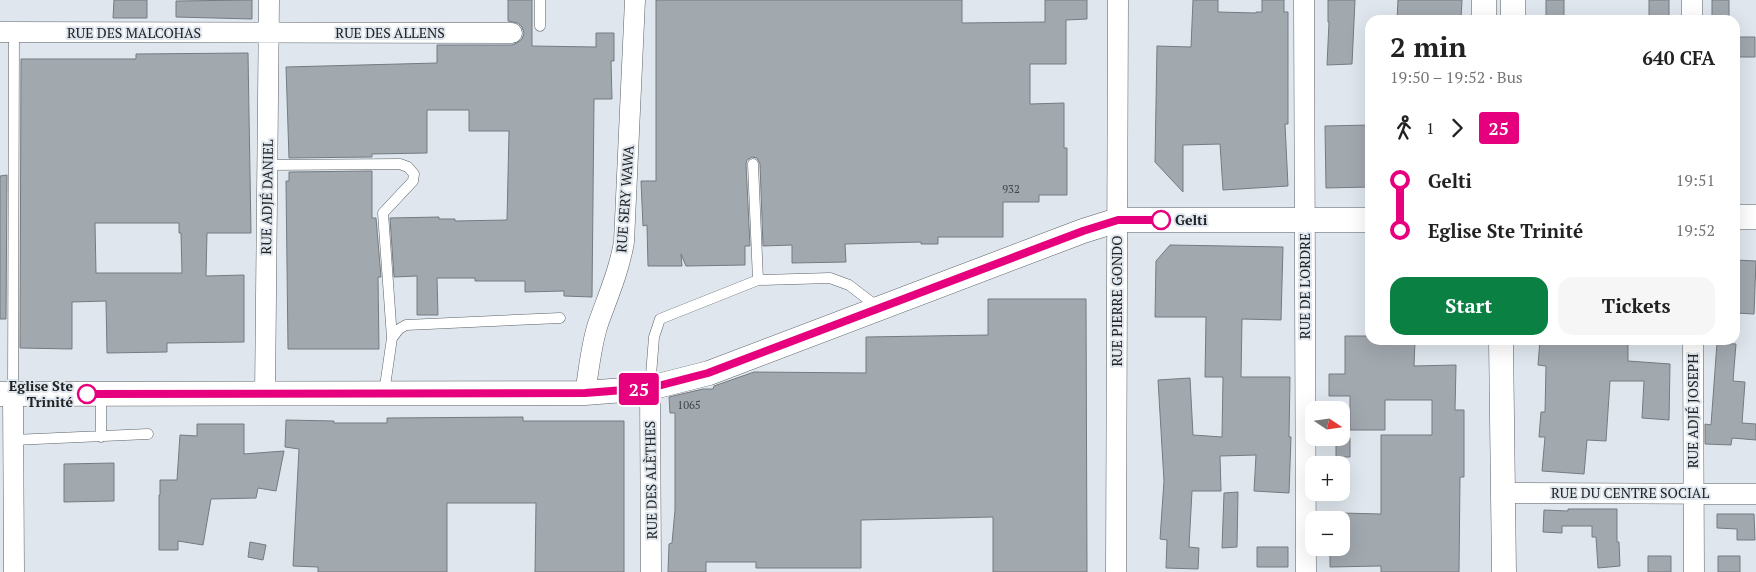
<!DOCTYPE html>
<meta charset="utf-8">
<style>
body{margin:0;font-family:"PT Serif",serif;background:#f6f6f6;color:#222;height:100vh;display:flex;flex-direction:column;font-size:19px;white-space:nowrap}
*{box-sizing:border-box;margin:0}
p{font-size:16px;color:#767676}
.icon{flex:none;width:28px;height:28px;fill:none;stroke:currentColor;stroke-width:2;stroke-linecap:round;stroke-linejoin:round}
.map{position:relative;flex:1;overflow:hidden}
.details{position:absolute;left:1365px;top:15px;width:375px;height:330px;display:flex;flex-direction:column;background:#fff;border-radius:15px;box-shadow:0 5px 20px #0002}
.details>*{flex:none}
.badge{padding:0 10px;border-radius:4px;font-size:18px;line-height:32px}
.needle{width:32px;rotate:103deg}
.buttons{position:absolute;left:1305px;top:401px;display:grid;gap:10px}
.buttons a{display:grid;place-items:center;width:45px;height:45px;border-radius:10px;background:#fff;box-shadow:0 5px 20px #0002;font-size:25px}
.map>.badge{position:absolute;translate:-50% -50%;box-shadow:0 0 0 2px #fff}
.legs{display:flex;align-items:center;gap:8px;height:55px;padding:0 25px;font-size:16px}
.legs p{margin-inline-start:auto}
.summary{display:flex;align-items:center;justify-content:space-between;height:85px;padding:0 25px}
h1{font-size:28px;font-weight:700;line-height:38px}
.cta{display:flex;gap:10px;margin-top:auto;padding:10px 25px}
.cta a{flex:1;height:58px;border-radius:15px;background:#0b8043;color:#fff;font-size:20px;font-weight:700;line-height:58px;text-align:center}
.cta a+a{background:#f6f6f6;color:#222}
ul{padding:0 25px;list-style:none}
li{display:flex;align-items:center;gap:18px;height:50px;font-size:19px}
li i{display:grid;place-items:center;width:8px;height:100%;margin:0 6px;background:currentColor}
li i::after{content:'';width:12px;height:12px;margin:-6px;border:4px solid;border-radius:50%;background:#fff}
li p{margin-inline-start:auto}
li:first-child i{background:linear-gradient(#0000 50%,currentColor 0)}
li:last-child i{background:linear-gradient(currentColor 50%,#0000 0)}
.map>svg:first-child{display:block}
</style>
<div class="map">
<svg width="1756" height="572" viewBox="0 0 1756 572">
<rect width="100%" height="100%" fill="#dfe6ed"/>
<path fill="#a1a8ae" stroke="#747b81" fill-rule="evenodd" d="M114 0H147V18H113Z
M252 0V19L176 17V1Z
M508 0H532V46L596 47V33H614V61H611L612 99H594L592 297 564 296V291L525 292V281H475V278H437L438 315H417V276L394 277 390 218 439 217V219H455V221L507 220 509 131H469V110H427V153L372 154V157L289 158 286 67 437 63V45H512L517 43 522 39 524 33 522 27 518 23 508 21Z
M656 0H962V23L1045 22V0H1087V19L1066 20V64H1030V104L1064 103V148H1067V195H1039V202H1003V237H938V244H921V242L845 244 846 262 792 263V245L763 246 760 164 757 158 752 157 747 160 746 164 750 246H745V265L686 266 681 254 682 266H648L647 225 643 226 641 181H656Z
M1193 0H1218V12L1256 13V12H1262V0H1284V12H1288V124H1285L1288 186 1223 190 1220 144 1183 145V192L1155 162 1157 46 1191 47Z
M1328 0H1355L1352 64 1327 65 1329 22H1328Z
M1398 0H1462L1461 20H1397Z
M1546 0H1564V20H1546Z
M1649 0H1669V20H1649Z
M1712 0H1729V20H1712Z
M1735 37H1755V57H1735Z
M248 53 251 233H207L206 276 244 275V342L167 343V352L107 353 106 301 72 302V349L20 348 21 59H136V54ZM95 223H179V233H181L182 273H96Z
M1370 125V187L1326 188 1325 126Z
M372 171V218H376L381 277H378L379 349H288L286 181H289V172Z
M7 175 6 319H0V176Z
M1170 245 1283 247 1281 320 1242 319 1241 377H1290L1289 437H1291L1289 493 1254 491 1256 455 1220 456 1221 491H1192L1189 547 1199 548 1198 569 1166 568 1167 540 1160 539 1164 481 1158 380 1190 378 1193 435 1222 437 1223 377H1205L1206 317H1155L1156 261Z
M1735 260 1756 261 1754 314 1735 313Z
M988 299H1086L1087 572H993V517L861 520V568H756V562H706V572H668L669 544 672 543 675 510V413H670L669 397 703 389H713L714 386 754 372 866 373V337L988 335Z
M1345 336H1370V340H1415L1414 366 1456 365 1455 410H1464V477H1460L1459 572H1381V566L1330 567V548H1341V513L1381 514V435H1432V400H1385V430H1350V396H1329V374H1345Z
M1540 340H1628V361L1670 364 1669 420 1642 418 1644 381H1610L1606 441 1587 440 1584 474 1542 471 1545 437H1539L1541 412H1545L1546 366 1538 365Z
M1717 343 1736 344 1733 381 1745 382 1742 423 1756 424V440L1732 438 1731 445 1705 444V424L1711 425Z
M523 417V421H624V572H535L536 503H447V572H318V567L293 566 299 449 285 447 286 420 334 421V423H387V418Z
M197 424H244V454L284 451 276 491 258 488 256 498 211 499 203 545 178 541V550H159V495H160V480H177L180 435 197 436Z
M1336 438H1350V457H1336Z
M114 463V501L64 502V464Z
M1238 492 1237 547 1222 548 1224 493Z
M1568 509H1617V542H1619L1620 566 1598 568 1596 537H1592V526H1562V533L1543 532 1544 510 1568 511Z
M1717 514H1754L1755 540H1737V529L1717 528Z
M250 542 266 545 263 560 248 557Z
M1257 547H1288V567H1257Z
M1648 556H1671V572H1648Z
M1718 556H1740V572H1718Z"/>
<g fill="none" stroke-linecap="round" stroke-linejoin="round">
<g stroke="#5b6267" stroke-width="11">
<path id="service" d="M540 0V26
M753 164 758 280
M267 165 400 164 408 167 414 174 413 181 383 213 392 338
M650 388 654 337 660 319 758 280 830 278 849 285 879 308
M384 393 392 338 399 329 406 325 560 318
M13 394 14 32
M101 437V395
M13 440 148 434"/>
</g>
<g stroke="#5b6267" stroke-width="21">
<path id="minor" d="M1304 0 1306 572
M1692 0V20
M0 32 512 33
M1693 340 1694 572
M650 388 651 572
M585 393C589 370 591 345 598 324 608 296 619 271 624 242L635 0
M13 394 14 572
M265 395 269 0
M1504 493 1756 494
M1116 572 1118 0"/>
</g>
<g stroke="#5b6267" stroke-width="25">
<path id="tertiary" d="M1484 0V20
M1513 0V20
M1735 217H1756
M1501 340 1504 572
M0 394 585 393 650 388 709 373 1083 231 1118 220H1370"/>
</g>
<use href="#service" stroke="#fff" stroke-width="10"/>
<use href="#minor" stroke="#fff" stroke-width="20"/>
<use href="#tertiary" stroke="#fff" stroke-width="24"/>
</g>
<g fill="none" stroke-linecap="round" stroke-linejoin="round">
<g stroke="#fff" stroke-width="11">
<path id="line-1" d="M87 394 585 393 650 388 708 373 1083 231 1118 220H1161"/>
</g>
<use href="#line-1" stroke="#e6007e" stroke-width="8"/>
</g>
<g fill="#fff" stroke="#e6007e" stroke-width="2.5">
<circle cx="1161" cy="220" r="9"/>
<circle cx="87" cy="394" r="9"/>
</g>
<g text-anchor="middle" stroke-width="4" stroke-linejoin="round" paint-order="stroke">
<g font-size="11" fill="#404447">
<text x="1011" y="193">932</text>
<text x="689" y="409">1065</text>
</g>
<g font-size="14" fill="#202325" stroke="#dfe6ed">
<text x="134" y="38">RUE DES MALCOHAS</text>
<text x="390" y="38">RUE DES ALLENS</text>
<text transform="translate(267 197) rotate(-89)" y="5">RUE ADJÉ DANIEL</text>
<text transform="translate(625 199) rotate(-86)" y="5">RUE SERY WAWA</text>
<text transform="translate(1305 286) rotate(-90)" y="5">RUE DE L'ORDRE</text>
<text transform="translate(1117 301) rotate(-90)" y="5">RUE PIERRE GONDO</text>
<text transform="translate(1693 411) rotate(-90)" y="5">RUE ADJÉ JOSEPH</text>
<text transform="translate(651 480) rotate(-91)" y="5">RUE DES ALÈTHES</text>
<text x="1630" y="498">RUE DU CENTRE SOCIAL</text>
</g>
<g font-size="14" font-weight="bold" fill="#202325" stroke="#dfe6ed" text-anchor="start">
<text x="1175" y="225">Gelti</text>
<text x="73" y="391" text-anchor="end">Eglise Ste<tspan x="73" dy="16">Trinité</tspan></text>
</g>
</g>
</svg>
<div class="buttons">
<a><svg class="needle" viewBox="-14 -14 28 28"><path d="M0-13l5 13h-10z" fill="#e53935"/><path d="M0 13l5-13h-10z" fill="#767676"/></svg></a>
<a>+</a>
<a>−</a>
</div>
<b class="badge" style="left:639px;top:389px;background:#e6007e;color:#fff">25</b>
<section class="details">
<div class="summary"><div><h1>2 min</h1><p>19:50 – 19:52 · Bus</p></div><b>640 CFA</b></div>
<div class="legs"><svg class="icon" aria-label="walk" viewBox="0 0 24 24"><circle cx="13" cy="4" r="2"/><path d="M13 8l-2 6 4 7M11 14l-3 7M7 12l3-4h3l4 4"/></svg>1<svg class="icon" aria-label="forward" viewBox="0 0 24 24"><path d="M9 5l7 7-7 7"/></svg><b class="badge" style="background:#e6007e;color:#fff">25</b></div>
<ul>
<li><i style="color:#e6007e"></i><b>Gelti</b><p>19:51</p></li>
<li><i style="color:#e6007e"></i><b>Eglise Ste Trinité</b><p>19:52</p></li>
</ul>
<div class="cta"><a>Start</a><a>Tickets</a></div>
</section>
</div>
